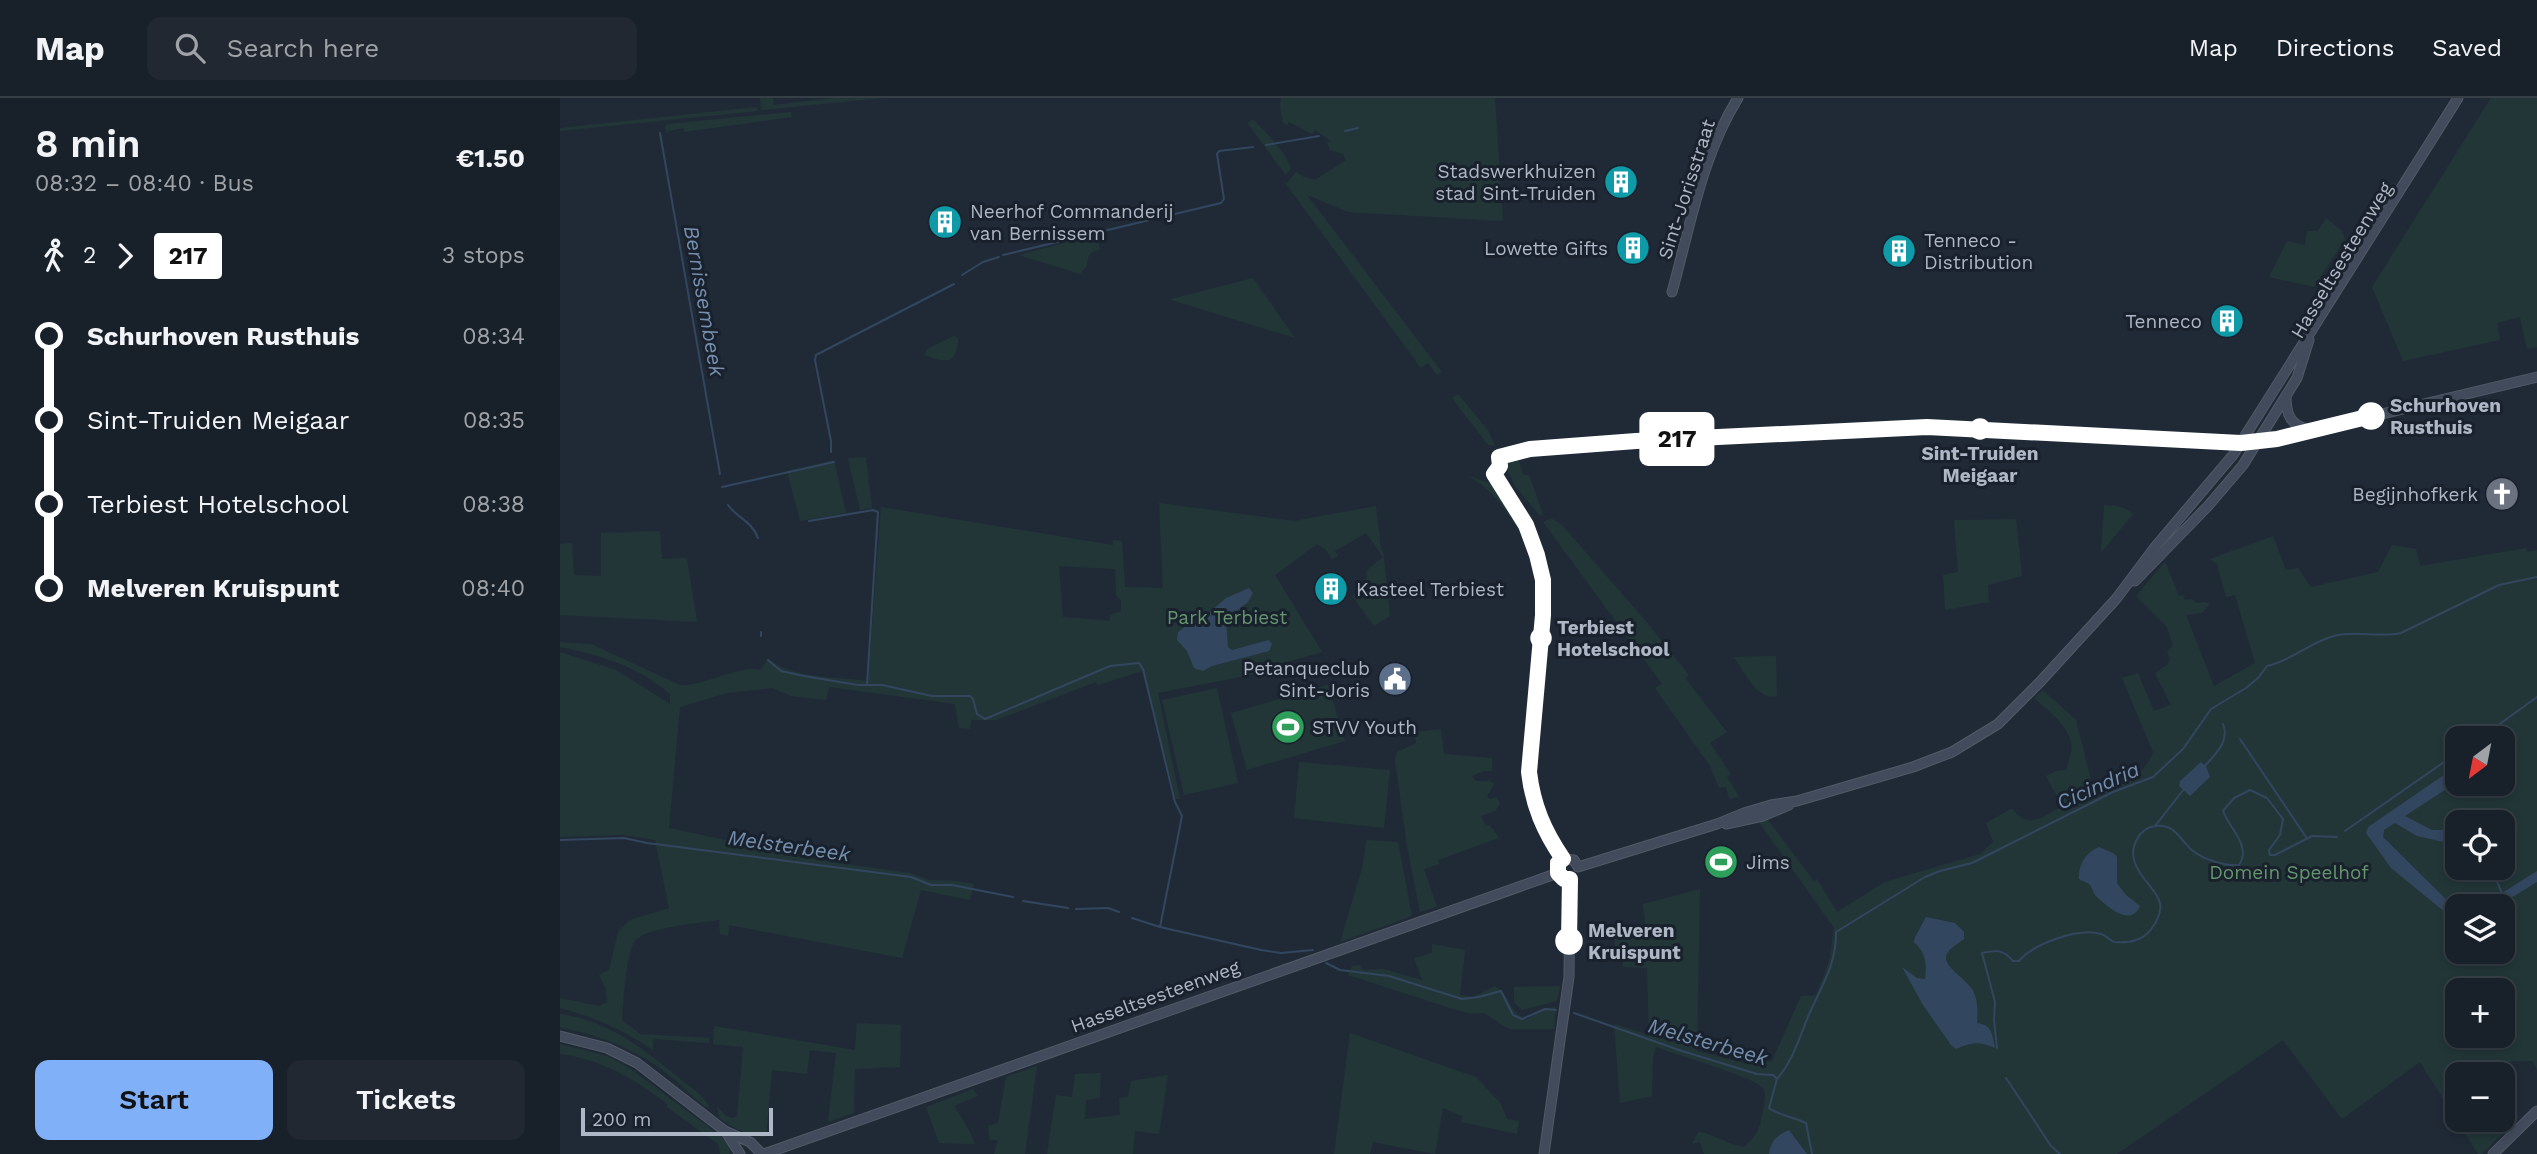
<!DOCTYPE html>
<meta charset="utf-8">
<style>
body{margin:0;font-family:"Work Sans",sans-serif;background:#212831;color:#f1f3f6;height:100vh;display:flex;flex-direction:column;font-size:26px;white-space:nowrap}
*{box-sizing:border-box;margin:0}
p{font-size:23px;color:#9fa3a8}
.icon{flex:none;width:38px;height:38px;fill:none;stroke:currentColor;stroke-width:2;stroke-linecap:round;stroke-linejoin:round}
.map{position:relative;flex:1;overflow:hidden}
.side{display:flex;flex-direction:column;background:#182029;width:560px}
.side>*{flex:none}
.badge{padding:0 14px;border-radius:5px;font-size:24px;line-height:46px}
.needle{width:46px;rotate:212deg}
.tools{position:absolute;left:1885px;top:628px;display:grid;gap:14px}
.tools a{display:grid;place-items:center;width:70px;height:70px;border-radius:14px;background:#182029;box-shadow:0 4px 10px #0003,0 0 0 2px #363e46;font-size:35px}
.scale{position:absolute;left:21px;bottom:18px;width:192px;box-sizing:border-box;padding-left:7px;border:4px solid #aeb7c5;border-top:0;font-size:19px;line-height:24px;white-space:nowrap;color:#aeb7c5;-webkit-text-stroke:5px #19212c;paint-order:stroke}
.map>.badge{position:absolute;translate:-50% -50%;box-shadow:0 0 0 4px #fff}
.legs{display:flex;align-items:center;gap:10px;height:77px;padding:0 35px;font-size:23px}
.legs p{margin-inline-start:auto}
.head{display:flex;align-items:center;justify-content:space-between;height:119px;padding:0 35px}
h1{font-size:38px;font-weight:600;line-height:52px}
.primary-button{display:flex;gap:14px;margin-top:auto;padding:14px 35px}
.primary-button a{flex:1;height:80px;border-radius:14px;background:#7fb0f8;color:#111;font-size:28px;font-weight:600;line-height:80px;text-align:center}
.primary-button a+a{background:#212831;color:#f1f3f6}
ul{padding:0 35px;list-style:none}
li{display:flex;align-items:center;gap:24px;height:84px;font-size:26px}
li i{display:grid;place-items:center;width:10px;height:100%;margin:0 9px;background:currentColor}
li i::after{content:'';width:18px;height:18px;margin:-9px;border:5px solid;border-radius:50%;background:#182029}
li p{margin-inline-start:auto}
li:first-child i{background:linear-gradient(#0000 50%,currentColor 0)}
li:last-child i{background:linear-gradient(currentColor 50%,#0000 0)}
header{display:flex;align-items:center;gap:42px;box-sizing:border-box;height:98px;padding:0 35px;background:#182029;border-bottom:2px solid #363e46}
header strong{font-size:33px}
nav{display:flex;gap:38px;margin-inline-start:auto;font-size:24px}
.search{width:490px;height:63px;background:#212831;display:flex;align-items:center;gap:18px;box-sizing:border-box;padding:0 24px;border-radius:14px;color:#9fa3a8;font-size:26px}
main{display:flex;flex:1;min-height:0}
.map>svg:first-child{display:block}
</style>
<header>
<strong>Map</strong>
<div class="search"><svg class="icon" aria-label="search" viewBox="0 0 24 24"><circle cx="10" cy="10" r="6"/><path d="M15 15l6 6"/></svg>Search here</div>
<nav><a>Map</a><a>Directions</a><a>Saved</a></nav>
</header>
<main>
<section class="side">
<div class="head"><div><h1>8 min</h1><p>08:32 – 08:40 · Bus</p></div><b>€1.50</b></div>
<div class="legs"><svg class="icon" aria-label="walk" viewBox="0 0 24 24"><circle cx="13" cy="4" r="2"/><path d="M13 8l-2 6 4 7M11 14l-3 7M7 12l3-4h3l4 4"/></svg>2<svg class="icon" aria-label="forward" viewBox="0 0 24 24"><path d="M9 5l7 7-7 7"/></svg><b class="badge" style="background:#fff;color:#111">217</b><p>3 stops</p></div>
<ul>
<li><i style="color:#fff"></i><b>Schurhoven Rusthuis</b><p>08:34</p></li>
<li><i style="color:#fff"></i><span>Sint-Truiden Meigaar</span><p>08:35</p></li>
<li><i style="color:#fff"></i><span>Terbiest Hotelschool</span><p>08:38</p></li>
<li><i style="color:#fff"></i><b>Melveren Kruispunt</b><p>08:40</p></li>
</ul>
<div class="primary-button"><a>Start</a><a>Tickets</a></div>
</section>
<div class="map">
<svg width="1977" height="1056" viewBox="0 0 1977 1056">
<rect width="100%" height="100%" fill="#202a37"/>
<path fill="#223638" fill-rule="evenodd" d="M200 0H213L214 7 272 0H323L201 12Z
M721 0H935L943 123 788 114 747 97 882 274 877 277 868 265 861 270 726 86 736 74 744 79 755 82 786 62 783 56 770 52 767 44H772L755 32 752 36 729 24 727 27 723 25 720 9Z
M1931 0H1977V249L1967 251 1960 219 1937 225 1940 242 1843 263 1812 189Z
M197 9 198 13 0 33V30Z
M231 14 232 19 124 34V30L109 33 107 36 105 29 107 26Z
M693 21C708 36 722 50 731 70L726 77 687 25Z
M1766 120 1782 133 1785 141 1754 189 1709 179 1727 143 1745 147 1747 133H1758Z
M537 136 540 152C530 153 527 158 527 168L520 176 459 157Z
M693 180 735 240 611 202V201Z
M394 238 398 240C397 266 386 266 365 257L367 251Z
M898 296 928 332 935 348 928 347 892 300Z
M306 359 312 410 300 412 288 360Z
M958 359 963 377H969L983 416 980 418 955 388 946 369 950 361Z
M274 362 286 415 240 423 227 373Z
M905 377 932 386 940 394 955 418 965 438 976 468 980 503 978 504C977 492 977 478 973 466 965 437 935 388 905 377Z
M599 405 734 423 816 408 821 452H823L830 518 814 528 792 498 806 488 807 472 823 459 806 435 775 453 778 458 772 461 766 452 757 446 715 477 762 554 716 567V572L598 595 620 701H616L582 573 538 587 536 584 436 622H411L410 631 399 630 395 606 269 589 266 602 231 598 212 590 167 595 120 609 109 730 264 763 350 775 369 782 396 783 414 786 410 802 361 792 342 860 169 827 168 838 160 836 159 822C141 825 86 829 75 843 66 854 63 906 62 922L80 936 149 940V945L93 941V952C63 932 35 919 0 910V900L39 908 47 904 46 891 39 877 49 872 58 834 70 822 109 810 95 742 63 737 0 739V554L56 572 110 606V596C78 568 40 557 0 549V544L31 546 120 587C146 588 177 567 200 572L208 561C237 582 274 578 308 583L321 409 553 447V442L562 443 565 489 603 490ZM499 468 555 471 556 497 561 503V513L550 517V523L503 519Z
M1544 407C1554 408 1566 408 1573 416L1541 455Z
M991 420 1002 427 1090 528 1129 577 1125 580 1167 634 1150 645 1171 676 1167 679 1179 699 1169 701 1166 689 1159 690 1150 668 1095 590 1102 586 983 424Z
M1456 421 1462 478 1428 487 1429 504 1385 512 1383 477 1398 474 1394 422Z
M100 433 102 461 127 460 137 524 0 517V446L12 445 14 477 41 478V435Z
M1713 438 1726 472 1738 470 1751 489 1818 474 1832 447 1856 451 1860 468 1966 450 1967 454 1977 452V972L1973 963H1952L1934 970 1937 976H1897V1022H1942L1943 988 1959 1019 1922 1056H1918L1860 964 1782 1021 1723 942 1557 1056H1144L1140 1044 1132 1046 1138 1034C1149 1034 1169 1047 1184 1049 1195 1040 1200 1031 1202 1017 1204 1010 1207 997 1203 990 1197 980 1113 956 1096 949L1093 959 1092 998 1060 1005 1054 926 1089 937 1087 870 1063 869V850L1055 849 1054 832H1086L1083 806 1140 791 1137 953 1187 966 1212 963 1241 898 1256 897 1269 864 1274 830 1199 724 1208 722 1254 783 1257 781 1277 814 1325 784 1420 756 1433 744 1426 725 1452 710C1468 733 1483 719 1502 708L1486 678 1496 673 1506 672C1508 664 1513 653 1511 644 1507 626 1487 612 1474 600L1483 592 1516 622 1534 694C1558 685 1584 681 1593 654L1562 580 1578 575 1594 613 1611 607 1595 575 1608 566 1610 561 1607 554 1613 547 1607 529 1576 498 1605 464 1619 498 1623 497 1625 502 1632 501 1636 505 1644 504 1650 506 1642 515 1626 517 1654 588 1695 565 1675 497 1666 499 1657 466 1650 461ZM1897 640H1942V686H1897ZM1897 724H1942V770H1897ZM1897 808H1942V854H1897ZM1897 892H1942V938H1897Z
M1216 558 1217 598C1198 604 1184 573 1174 559Z
M768 587 785 643 687 672 671 615Z
M657 590 678 685 624 697 602 602Z
M881 631 884 656 932 660V673H924L912 678 916 683H930L934 686 927 699 930 701 937 699 940 706 935 713 921 718 926 728 930 727 939 740 878 762 879 766 864 771 877 809 860 814 847 748 835 662 837 654 856 645 855 634Z
M739 664 830 672 824 730 734 720Z
M806 742 838 744 852 818 780 844 803 767Z
M872 846 905 852 900 897 913 899 935 888C950 896 949 916 967 921L984 910 996 909 994 931H949L924 915 913 916 893 911 788 877 792 868 800 867 803 872 824 871 862 882 854 860 872 855Z
M1000 888 997 903 962 912 954 904V889Z
M0 916C47 922 84 951 119 980 130 989 145 998 150 1011 135 1003 122 987 109 977 77 952 39 936 0 930Z
M297 925 341 927 340 969 295 971 294 1015 268 1024 276 955 250 952 247 976 212 972 206 1039C188 1039 174 1030 159 1020L157 1008 166 1018 172 1020 177 1018 183 949 153 946 154 928 295 952Z
M790 935 916 979 941 1006 947 1021 959 1023 957 1036 901 1024 902 1018 883 1010 875 1056 813 1044 810 1056H774Z
M0 946 47 958 68 969 158 1036 169 1047 170 1056H160L158 1046 107 1009V1006C75 981 41 961 0 956Z
M477 968 465 1056H434L438 1042H430L428 1028 438 1025 446 979Z
M541 975 540 1000 526 1002 525 1021 560 1017 559 1000 568 999 571 983 608 977 599 1036 575 1033 573 1056H487L496 997 512 999 515 976Z
M413 991 418 998 394 1008 409 1032 415 1046 379 1045 366 1009Z"/>
<path fill="#33465f" d="M689 490 693 495 688 504 666 521 668 549 672 552 709 542 712 546 709 553 652 568 643 573 634 570 627 553 617 542 618 534 627 527 636 526 666 500Z
M1641 664 1646 668 1650 679 1630 698 1619 688 1620 683Z
M1897 668V684L1845 718 1872 732H1884L1897 737V747L1857 738 1835 725 1824 732 1823 739 1897 812V824L1831 770 1806 735 1808 729Z
M1539 749 1553 755 1557 759V785L1566 797 1580 808C1571 829 1549 810 1538 800 1533 796 1533 790 1529 786 1526 784 1522 783 1519 781 1518 767 1526 754 1539 749Z
M1977 773V784L1938 808H1912L1942 795Z
M1366 819 1395 825 1404 834V841C1398 846 1385 852 1386 861 1386 869 1407 883 1412 891 1418 901 1418 914 1417 925 1432 927 1432 935 1435 950 1420 943 1412 944 1396 951L1391 947 1363 907 1342 869 1357 880 1365 881C1367 866 1366 855 1354 844L1355 839Z
M1229 1032 1247 1056H1209C1211 1043 1217 1037 1229 1032Z"/>
<g fill="none" stroke-linecap="round" stroke-linejoin="round">
<path stroke="#33465f" stroke-width="2" d="M785 33 798 30
M100 35 160 376
M706 47 759 38
M443 157 661 105 664 101 657 56 659 53 693 49
M402 177 423 164 439 159
M271 354V343L255 262 256 257 394 186
M162 389 274 364
M168 407C177 420 192 423 198 440
M249 423 313 412 318 414 307 587
M201 534V538
M208 562 221 573 244 578 298 587H322L372 598H410L413 601 417 616 425 621 550 568 579 565 583 571 615 704 622 718 600 829
M1934 630 1977 599
M1919 640 1928 634
M1680 641 1746 739
M1644 669C1655 656 1670 644 1663 626
M1595 728 1624 691
M1785 733 1897 655
M0 742 64 740 87 745 351 779 371 787H392L453 799
M1931 770 1942 795
M463 803 508 810
M516 811 548 810 559 814
M572 820 600 829 701 852 721 855 753 852
M766 865 780 872 829 878 902 901 919 899 941 893 953 917 962 921 985 911 996 912
M1014 915 1122 953 1197 976 1213 977 1217 981 1209 1010C1216 1016 1236 1020 1246 1025L1252 1056
M1437 950 1434 922 1435 904 1422 855C1436 852 1443 851 1453 863H1459C1473 846 1519 829 1541 836 1546 837 1549 842 1554 844 1570 845 1583 843 1592 830 1615 798 1584 791 1575 765 1569 750 1579 730 1595 728 1616 725 1620 743 1633 753 1643 761 1667 769 1679 767 1692 748 1669 730 1663 713L1674 700 1690 692 1707 700 1723 721 1720 737 1709 752 1710 757H1715L1752 738 1777 739
M1446 980 1491 1048 1500 1056
M1217 981C1235 960 1240 936 1251 912 1263 886 1277 863 1276 834L1365 779 1380 773 1412 765 1553 694 1593 679 1623 651 1651 611 1686 590 1698 580 1707 568C1731 563 1750 544 1774 538 1796 532 1818 540 1841 535L1939 487 1977 479"/>
<g stroke="#515a66" stroke-width="11">
<path id="secondary" d="M1112 194C1130 129 1142 57 1178 0
M1726 298C1726 318 1731 328 1751 332
M1696 344 1717 341 1977 279
M1575 483 1648 408 1683 367 1737 280 1749 242
M1166 726 1203 718 1229 707
M1018 769 1157 726 1184 715 1211 707 1237 703 1353 669 1392 654 1438 626 1480 584 1556 501 1595 449 1673 357 1898 0
M998 775V765L1003 761 1014 762 1018 769
M0 938 47 950 77 965 165 1033 190 1044 202 1056
M166 1034 180 1056
M204 1056 998 775
M984 1056 1009 879 1010 781
M1933 1056 1977 1013"/>
</g>
<use href="#secondary" stroke="#414b5b" stroke-width="9"/>
</g>
<g fill="none" stroke-linecap="round" stroke-linejoin="round">
<g stroke="#fff" stroke-width="16">
<path id="line-1" d="M1009 843 1010 781H1004L998 775V765L1003 761C984 733 973 708 969 674L983 517V482L977 457 966 427 934 376 940 368 939 359 970 351 1076 343 1367 329 1681 345 1717 341 1811 318"/>
</g>
<use href="#line-1" stroke="#fff" stroke-width="10"/>
</g>
<defs>
<g id="building-disc" transform="scale(1.75)"><circle r="9.5" fill="#0f9aa8" stroke="#19212c"/><path d="M-4-6H4V6H1V3H-1V6H-4ZM-2.5-4.3h1.7v1.8h-1.7ZM.8-4.3h1.7v1.8H.8ZM-2.5-1h1.7V.8h-1.7ZM.8-1h1.7V.8H.8Z" fill="#fff"/></g>
<g id="church-disc" transform="scale(1.75)"><circle r="9.5" fill="#6b7280" stroke="#19212c"/><path d="M-1.2-6h2.4v3.5h3.3v2.4h-3.3V6h-2.4V-.1h-3.3v-2.4h3.3Z" fill="#fff"/></g>
<g id="civic-disc" transform="scale(1.75)"><circle r="9.5" fill="#5c6f8a" stroke="#19212c"/><path d="M-.6-6.5H3V-4.5H.6V-3L4-1V1h2V6H-6V1h2V-1L-.6-3ZM-1.2 2.5V6h2.4V2.5Z" fill="#fff"/></g>
<g id="stadium-disc" transform="scale(1.75)"><circle r="9.5" fill="#2e9e5b" stroke="#19212c"/><path d="M0-5a6.5 5 0 1 0 0 10a6.5 5 0 1 0 0-10ZM-3.5-1.8h7v3.6h-7Z" fill="#fff"/></g>
</defs>
<g fill-rule="evenodd">
<use href="#building-disc" x="1061" y="84"/>
<use href="#building-disc" x="385" y="124"/>
<use href="#building-disc" x="1073" y="150"/>
<use href="#building-disc" x="1339" y="153"/>
<use href="#building-disc" x="1667" y="223"/>
<use href="#church-disc" x="1942" y="396"/>
<use href="#building-disc" x="771" y="491"/>
<use href="#civic-disc" x="835" y="581"/>
<use href="#stadium-disc" x="728" y="629"/>
<use href="#stadium-disc" x="1161" y="764"/>
</g>
<g fill="#fff" stroke="#fff" stroke-width="3.5">
<circle cx="1811" cy="318" r="12"/>
<circle cx="1420" cy="331" r="9"/>
<circle cx="981" cy="540" r="9"/>
<circle cx="1009" cy="843" r="12"/>
</g>
<g text-anchor="middle" stroke-width="6" stroke-linejoin="round" paint-order="stroke">
<g font-size="19" fill="#aeb7c5" stroke="#19212c" text-anchor="end">
<text x="1036" y="80">Stadswerkhuizen<tspan x="1036" dy="22">stad Sint-Truiden</tspan></text>
<text x="410" y="120" text-anchor="start">Neerhof Commanderij<tspan x="410" dy="22">van Bernissem</tspan></text>
<text x="1364" y="149" text-anchor="start">Tenneco -<tspan x="1364" dy="22">Distribution</tspan></text>
<text x="1048" y="157">Lowette Gifts</text>
<text x="1642" y="230">Tenneco</text>
<text x="1918" y="403">Begijnhofkerk</text>
<text x="796" y="498" text-anchor="start">Kasteel Terbiest</text>
<text x="810" y="577">Petanqueclub<tspan x="810" dy="22">Sint-Joris</tspan></text>
<text x="752" y="636" text-anchor="start">STVV Youth</text>
<text x="1186" y="771" text-anchor="start">Jims</text>
</g>
<g font-size="19" fill="#aeb7c5" stroke="#19212c">
<text transform="translate(1126 91) rotate(-72)" y="7">Sint-Jorisstraat</text>
<text transform="translate(1781 162) rotate(-59)" y="7">Hasseltsesteenweg</text>
<text transform="translate(595 898) rotate(-20)" y="7">Hasseltsesteenweg</text>
</g>
<g font-size="19" font-weight="bold" fill="#aeb7c5" stroke="#19212c" text-anchor="start">
<text x="1830" y="314">Schurhoven<tspan x="1830" dy="22">Rusthuis</tspan></text>
<text x="1420" y="362" text-anchor="middle">Sint-Truiden<tspan x="1420" dy="22">Meigaar</tspan></text>
<text x="997" y="536">Terbiest<tspan x="997" dy="22">Hotelschool</tspan></text>
<text x="1028" y="839">Melveren<tspan x="1028" dy="22">Kruispunt</tspan></text>
</g>
<g font-size="19" fill="#65956f" stroke="#19212c">
<text x="667" y="526">Park Terbiest</text>
<text x="1729" y="781">Domein Speelhof</text>
</g>
<g font-size="21" font-style="italic" fill="#758ead" stroke="#19212c">
<text transform="translate(144 203) rotate(80)" y="7">Bernissembeek</text>
<text transform="translate(1538 688) rotate(-24)" y="7">Cicindria</text>
<text transform="translate(229 748) rotate(8)" y="7">Melsterbeek</text>
<text transform="translate(1148 944) rotate(16)" y="7">Melsterbeek</text>
</g>
</g>
</svg>
<div class="tools">
<a><svg class="needle" viewBox="-14 -14 28 28"><path d="M0-13l5 13h-10z" fill="#e53935"/><path d="M0 13l5-13h-10z" fill="#9fa3a8"/></svg></a>
<a><svg class="icon" aria-label="locate" viewBox="0 0 24 24"><circle cx="12" cy="12" r="6"/><path d="M12 2v4M12 18v4M2 12h4M18 12h4"/></svg></a>
<a><svg class="icon" aria-label="layers" viewBox="0 0 24 24"><path d="M12 4l9 5-9 5-9-5zM3 14l9 5 9-5"/></svg></a>
<a>+</a>
<a>−</a>
</div>
<div class="scale">200 m</div>
<b class="badge" style="left:1117px;top:341px;background:#fff;color:#111">217</b>
</div>
</main>
